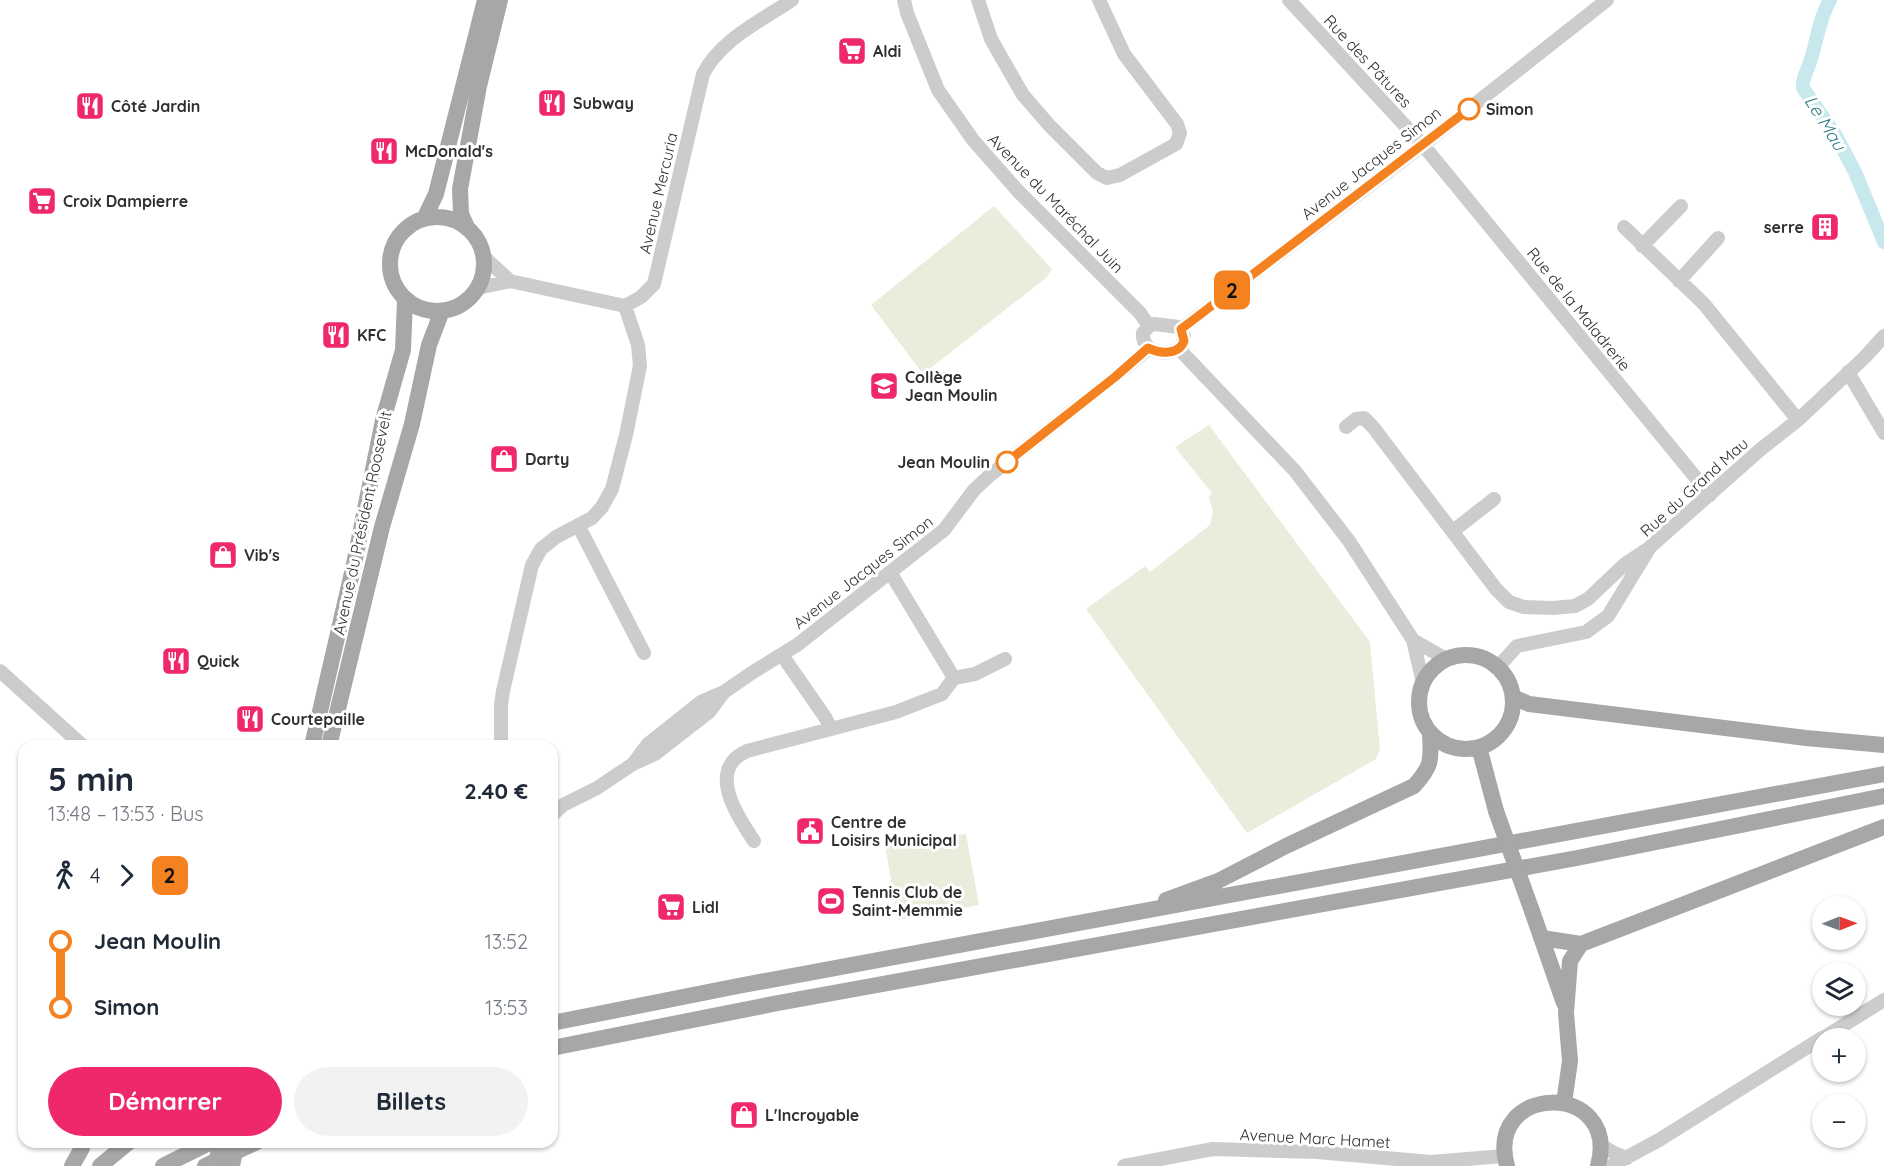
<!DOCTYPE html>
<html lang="fr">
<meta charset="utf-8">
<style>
body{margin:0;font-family:Quicksand,sans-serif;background:#f2f2f3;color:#1f2937;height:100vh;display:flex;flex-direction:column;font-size:22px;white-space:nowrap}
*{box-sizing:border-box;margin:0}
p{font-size:20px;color:#747a83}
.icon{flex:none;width:33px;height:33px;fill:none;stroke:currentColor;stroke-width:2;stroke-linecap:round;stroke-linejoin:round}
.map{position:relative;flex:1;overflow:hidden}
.sheet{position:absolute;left:18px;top:740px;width:540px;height:408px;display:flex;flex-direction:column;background:#fff;border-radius:18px;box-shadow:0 2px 4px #0004}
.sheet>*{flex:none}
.badge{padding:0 12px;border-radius:9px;font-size:21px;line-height:39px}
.needle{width:39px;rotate:89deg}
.controls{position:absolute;left:1812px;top:896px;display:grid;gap:12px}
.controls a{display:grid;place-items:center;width:54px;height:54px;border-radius:50%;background:#fff;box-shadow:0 2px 4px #0004;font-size:30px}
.map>.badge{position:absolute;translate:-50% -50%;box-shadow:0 0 0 3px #fff}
.legs{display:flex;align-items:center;gap:9px;height:66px;padding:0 30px;font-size:20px}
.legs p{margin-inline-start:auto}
.headline{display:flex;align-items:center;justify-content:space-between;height:102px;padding:0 30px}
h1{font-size:33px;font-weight:700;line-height:45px}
.primary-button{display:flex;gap:12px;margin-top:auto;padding:12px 30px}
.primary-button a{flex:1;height:69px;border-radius:36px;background:#ef286d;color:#fff;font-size:24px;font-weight:700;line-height:69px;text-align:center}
.primary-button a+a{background:#f2f2f3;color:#1f2937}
ul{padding:0 30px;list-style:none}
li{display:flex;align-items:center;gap:21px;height:66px;font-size:22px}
li i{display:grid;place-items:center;width:9px;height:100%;margin:0 8px;background:currentColor}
li i::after{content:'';width:15px;height:15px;margin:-8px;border:4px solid;border-radius:50%;background:#fff}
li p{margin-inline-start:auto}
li:first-child i{background:linear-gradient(#0000 50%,currentColor 0)}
li:last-child i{background:linear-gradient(currentColor 50%,#0000 0)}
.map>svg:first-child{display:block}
</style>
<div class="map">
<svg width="1884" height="1166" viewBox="0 0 1884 1166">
<rect width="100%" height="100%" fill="#fff"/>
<path fill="#eaeddc" d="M994 206 1052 269 1046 278 923 374 871 305Z
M1209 425 1370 642 1380 750 1376 759 1247 833 1086 609 1145 566 1150 572 1210 525 1213 512 1209 497 1212 493 1175 447Z
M966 834 979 905 898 920 885 845Z"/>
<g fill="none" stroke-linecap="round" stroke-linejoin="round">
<path stroke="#c7e9ee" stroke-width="14" d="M1830 0C1818 21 1817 43 1809 65 1806 73 1802 79 1803 88L1836 136 1855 172 1884 242"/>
<path stroke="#ccc" stroke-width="14" d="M904 0 907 13 938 90 973 140 1017 190 1140 313 1149 326
M978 0 991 39 1023 95 1050 126 1097 173 1107 178 1120 175 1176 144 1180 133 1177 124 1124 54 1099 0
M1289 0 1423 145 1710 495
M1624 227 1704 304 1798 420
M1642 246 1681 206
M483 256 510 281
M1679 281 1718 238
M478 288 510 281 625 306 641 297 654 284 703 74C721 39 761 21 792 0
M1154 324 1179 327 1184 336 1182 346C1170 358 1141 353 1143 333L1149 326Z
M1181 329 1423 145 1607 0
M1179 349 1295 471 1349 541 1413 640 1423 683
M1848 372 1884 433
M1346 427 1356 419 1364 418 1373 427 1496 589 1509 602 1524 607 1553 608 1575 606 1588 599 1625 564 1646 550
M578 525 644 653
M1453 531 1494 499
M890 572 954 678
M1413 640 1446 659
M782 655 825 717 831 729
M1498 667 1517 646 1586 632 1608 616 1650 547 1761 449 1798 420 1865 357 1884 336
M0 671 83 746
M954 678 975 674 1005 659
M501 746V705L503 691 532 565 541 549 556 537 592 518 602 507 612 489 626 435 640 366 638 345 625 306
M633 764 648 744 701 702 724 692 750 674 797 645 944 530 974 490 989 476 1115 377 1148 349
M552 815 563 805 597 788 633 764 655 754 709 712 724 692
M754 841C737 816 706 769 747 751L896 712 942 694 954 678
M1823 1038 1884 1000
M1601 1145 1614 1153 1627 1158
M1124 1166 1213 1149 1317 1152 1431 1162 1504 1156
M1611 1166 1659 1140 1822 1038"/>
<path stroke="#a7a7a7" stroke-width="16" d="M390 264a47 47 0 1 1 94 0a47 47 0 1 1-94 0Z
M424 219 436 194 485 0
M467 227 461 214 460 189 479 86 500 0
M1419 702a47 47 0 1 1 94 0a47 47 0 1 1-94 0Z
M1513 697 1529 704 1806 738 1884 745
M312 746 354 564 383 420 403 350 405 300
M329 746 382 527 412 424 429 345 442 311
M1479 747 1496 811
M1166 900 1218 881 1286 846 1414 786C1433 765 1431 760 1430 733
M1532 911 1564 1003
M1542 938 1581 944 1884 827
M552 1023 738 986 1884 774
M552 1048 778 1003 1577 858 1884 796
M1564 1103 1570 1061 1566 1013 1570 961 1581 944
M72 1166 82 1148V1142
M100 1166 129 1142
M163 1166 211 1142
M205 1166 257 1142
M1507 1166C1484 1082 1621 1081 1598 1166"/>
<path stroke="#a7a7a7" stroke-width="16" d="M1496 811 1532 911
M215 1166 221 1142
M232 1166 237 1142"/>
</g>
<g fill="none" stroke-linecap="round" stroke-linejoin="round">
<g stroke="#fff" stroke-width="14">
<path id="line-1" d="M1007 462 1115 377 1148 348C1160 354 1179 355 1184 341L1181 329 1193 320 1469 109"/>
</g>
<use href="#line-1" stroke="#f58220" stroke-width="9"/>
</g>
<defs>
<g id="supermarket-square" transform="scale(1.5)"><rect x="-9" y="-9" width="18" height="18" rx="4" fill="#ef286d" stroke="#fff"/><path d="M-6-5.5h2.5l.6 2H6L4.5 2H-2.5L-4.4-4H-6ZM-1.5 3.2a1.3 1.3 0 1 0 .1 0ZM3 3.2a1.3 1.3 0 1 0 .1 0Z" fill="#fff"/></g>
<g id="restaurant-square" transform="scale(1.5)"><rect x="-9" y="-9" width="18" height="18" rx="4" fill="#ef286d" stroke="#fff"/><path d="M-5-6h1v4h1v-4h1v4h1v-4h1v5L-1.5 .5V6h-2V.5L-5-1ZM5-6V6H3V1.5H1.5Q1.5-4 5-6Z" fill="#fff"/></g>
<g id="building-square" transform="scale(1.5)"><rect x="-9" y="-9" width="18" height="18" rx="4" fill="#ef286d" stroke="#fff"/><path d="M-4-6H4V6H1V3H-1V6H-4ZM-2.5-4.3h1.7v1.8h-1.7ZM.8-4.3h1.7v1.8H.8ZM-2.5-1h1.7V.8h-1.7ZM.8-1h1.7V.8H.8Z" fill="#fff"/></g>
<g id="school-square" transform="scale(1.5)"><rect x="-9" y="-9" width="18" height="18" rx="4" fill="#ef286d" stroke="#fff"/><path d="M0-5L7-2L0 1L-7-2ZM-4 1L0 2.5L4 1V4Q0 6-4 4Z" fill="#fff"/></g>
<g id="shop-square" transform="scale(1.5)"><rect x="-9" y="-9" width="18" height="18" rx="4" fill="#ef286d" stroke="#fff"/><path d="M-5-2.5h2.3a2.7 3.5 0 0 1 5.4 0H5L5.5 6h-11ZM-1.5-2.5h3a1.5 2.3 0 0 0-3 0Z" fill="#fff"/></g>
<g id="civic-square" transform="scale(1.5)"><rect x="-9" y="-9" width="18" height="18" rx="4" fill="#ef286d" stroke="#fff"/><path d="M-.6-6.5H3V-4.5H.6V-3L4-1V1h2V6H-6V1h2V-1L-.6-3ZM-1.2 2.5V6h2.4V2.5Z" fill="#fff"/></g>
<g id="stadium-square" transform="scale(1.5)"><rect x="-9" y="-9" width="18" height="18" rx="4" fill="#ef286d" stroke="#fff"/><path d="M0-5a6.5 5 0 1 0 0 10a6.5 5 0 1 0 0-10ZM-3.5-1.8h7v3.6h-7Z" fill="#fff"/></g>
</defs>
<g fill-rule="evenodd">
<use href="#supermarket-square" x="852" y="51"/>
<use href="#restaurant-square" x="552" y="103"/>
<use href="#restaurant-square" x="90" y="106"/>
<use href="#restaurant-square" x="384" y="151"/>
<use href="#supermarket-square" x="42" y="201"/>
<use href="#building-square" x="1825" y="227"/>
<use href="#restaurant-square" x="336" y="335"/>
<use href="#school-square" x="884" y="386"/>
<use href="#shop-square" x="504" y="459"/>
<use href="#shop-square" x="223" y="555"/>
<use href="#restaurant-square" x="176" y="661"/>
<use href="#restaurant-square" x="250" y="719"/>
<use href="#civic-square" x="810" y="831"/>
<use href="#stadium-square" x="831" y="901"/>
<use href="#supermarket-square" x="671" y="907"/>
<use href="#shop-square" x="744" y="1115"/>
</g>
<g fill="#fff" stroke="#f58220" stroke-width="3">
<circle cx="1469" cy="109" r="10"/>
<circle cx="1007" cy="462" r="10"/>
</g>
<g text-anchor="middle" stroke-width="6" stroke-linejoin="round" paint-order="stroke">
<g font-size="16" font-weight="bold" fill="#2f2f2f" stroke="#fff" text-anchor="start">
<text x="873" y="57">Aldi</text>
<text x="573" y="109">Subway</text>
<text x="111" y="112">Côté Jardin</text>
<text x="405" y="157">McDonald's</text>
<text x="63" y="207">Croix Dampierre</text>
<text x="1804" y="233" text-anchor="end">serre</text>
<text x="357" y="341">KFC</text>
<text x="905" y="383">Collège<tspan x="905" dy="18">Jean Moulin</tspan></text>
<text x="525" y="465">Darty</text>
<text x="244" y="561">Vib's</text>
<text x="197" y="667">Quick</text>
<text x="271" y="725">Courtepaille</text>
<text x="831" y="828">Centre de<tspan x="831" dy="18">Loisirs Municipal</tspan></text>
<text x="852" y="898">Tennis Club de<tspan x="852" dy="18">Saint-Memmie</tspan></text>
<text x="692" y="913">Lidl</text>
<text x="765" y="1121">L'Incroyable</text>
</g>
<g font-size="16" fill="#2f2f2f" stroke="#fff">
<text transform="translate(1368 61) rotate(47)" y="6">Rue des Pâtures</text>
<text transform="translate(1371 163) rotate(-38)" y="6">Avenue Jacques Simon</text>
<text transform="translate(658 193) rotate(-77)" y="6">Avenue Mercuria</text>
<text transform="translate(1056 203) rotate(46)" y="6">Avenue du Maréchal Juin</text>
<text transform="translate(1579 309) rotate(51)" y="6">Rue de la Maladrerie</text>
<text transform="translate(1694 487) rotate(-42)" y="6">Rue du Grand Mau</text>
<text transform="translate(362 523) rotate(-78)" y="6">Avenue du Président Roosevelt</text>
<text transform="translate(863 572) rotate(-38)" y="6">Avenue Jacques Simon</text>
<text transform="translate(1315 1138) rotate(3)" y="6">Avenue Marc Hamet</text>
</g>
<g font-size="16" font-weight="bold" fill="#2f2f2f" stroke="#fff" text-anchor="start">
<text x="1486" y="115">Simon</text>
<text x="990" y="468" text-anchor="end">Jean Moulin</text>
</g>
<g font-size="18" font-style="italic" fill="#347f89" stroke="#fff">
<text transform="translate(1825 123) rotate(58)" y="6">Le Mau</text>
</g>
</g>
</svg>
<div class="controls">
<a><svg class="needle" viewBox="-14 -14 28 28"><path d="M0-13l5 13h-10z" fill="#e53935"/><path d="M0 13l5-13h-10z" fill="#747a83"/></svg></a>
<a><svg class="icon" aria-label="layers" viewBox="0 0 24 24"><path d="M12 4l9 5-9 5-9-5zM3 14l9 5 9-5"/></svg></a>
<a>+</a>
<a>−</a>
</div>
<b class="badge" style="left:1232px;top:290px;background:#f58220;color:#111">2</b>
<section class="sheet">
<div class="headline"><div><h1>5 min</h1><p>13:48 – 13:53 · Bus</p></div><b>2.40 €</b></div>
<div class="legs"><svg class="icon" aria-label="walk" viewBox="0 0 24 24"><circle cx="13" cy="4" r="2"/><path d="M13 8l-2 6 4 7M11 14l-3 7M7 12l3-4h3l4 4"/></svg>4<svg class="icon" aria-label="forward" viewBox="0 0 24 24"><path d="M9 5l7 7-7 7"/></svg><b class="badge" style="background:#f58220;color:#111">2</b></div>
<ul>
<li><i style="color:#f58220"></i><b>Jean Moulin</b><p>13:52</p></li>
<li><i style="color:#f58220"></i><b>Simon</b><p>13:53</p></li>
</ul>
<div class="primary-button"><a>Démarrer</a><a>Billets</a></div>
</section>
</div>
